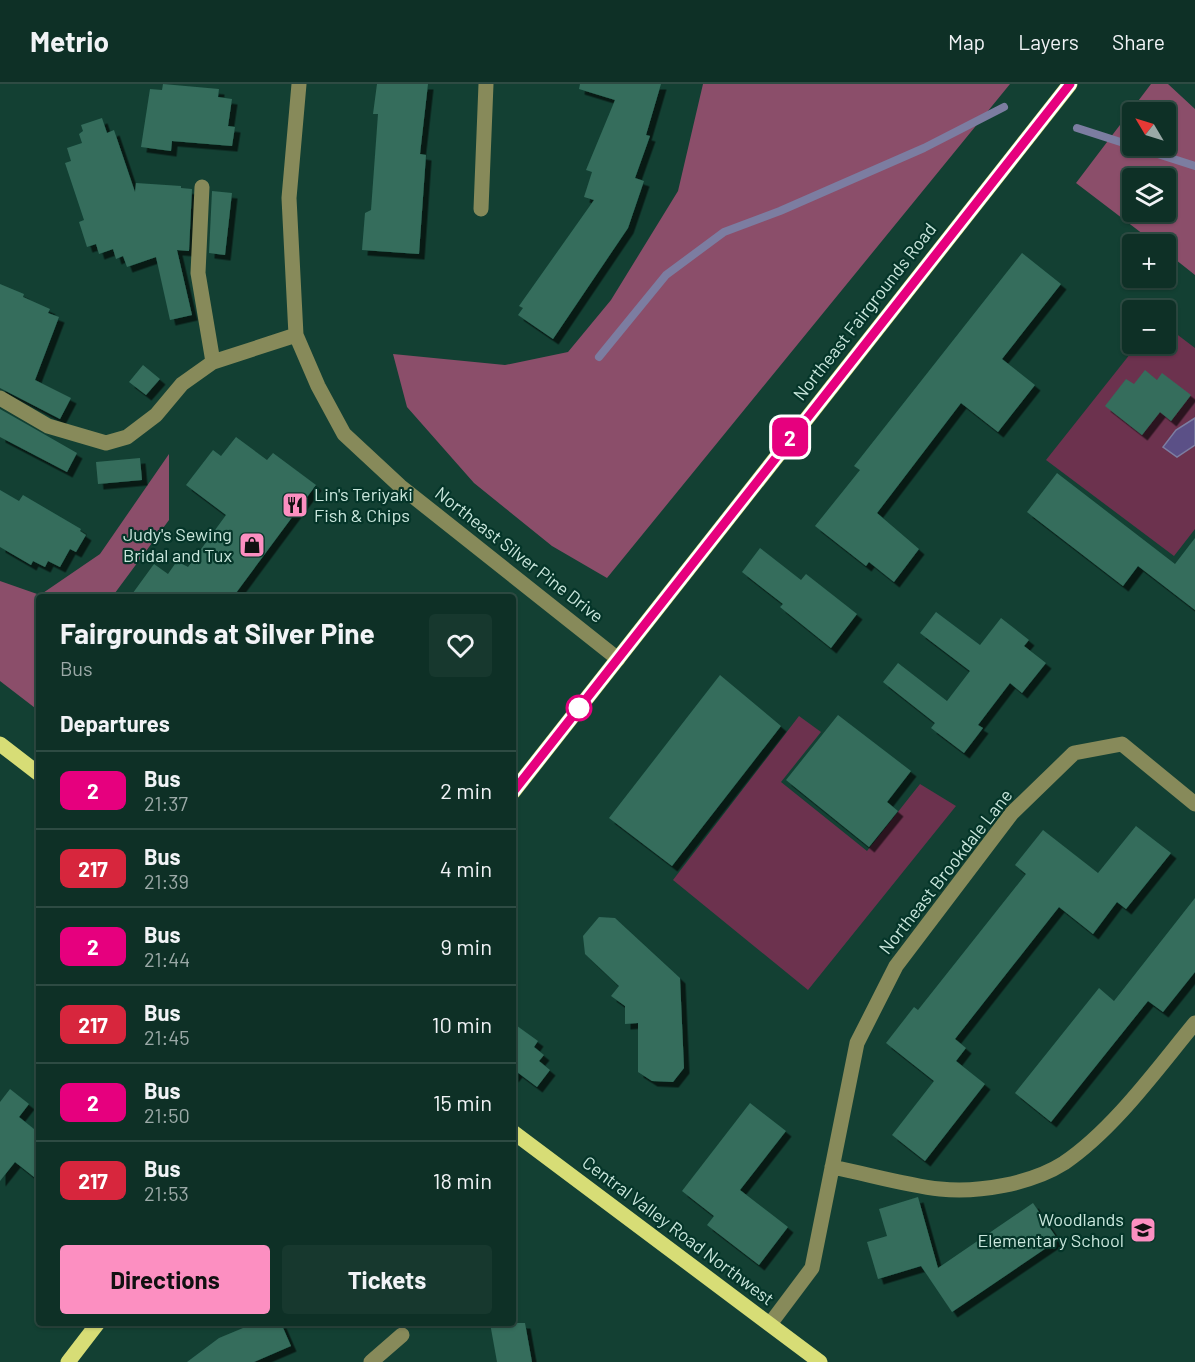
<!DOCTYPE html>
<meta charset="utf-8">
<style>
body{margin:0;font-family:Barlow,sans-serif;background:#17382e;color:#f1f3f6;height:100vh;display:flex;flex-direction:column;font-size:22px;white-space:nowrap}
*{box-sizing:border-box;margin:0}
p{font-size:20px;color:#9ba9a7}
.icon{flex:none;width:33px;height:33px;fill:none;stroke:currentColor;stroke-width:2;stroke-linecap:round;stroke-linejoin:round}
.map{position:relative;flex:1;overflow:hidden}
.panel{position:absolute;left:36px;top:510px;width:480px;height:732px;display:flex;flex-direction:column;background:#0e3026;border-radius:6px;box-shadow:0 2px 4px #0004,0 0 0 2px #2e4b43}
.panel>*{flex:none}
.badge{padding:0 12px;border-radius:9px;font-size:21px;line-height:39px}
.needle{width:39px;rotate:308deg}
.tools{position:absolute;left:1122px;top:18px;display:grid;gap:12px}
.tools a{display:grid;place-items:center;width:54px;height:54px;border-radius:6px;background:#0e3026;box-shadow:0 2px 4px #0004,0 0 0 2px #2e4b43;font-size:30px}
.map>.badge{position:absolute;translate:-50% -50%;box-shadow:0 0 0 3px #fff}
h2{padding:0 24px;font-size:22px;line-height:54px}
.round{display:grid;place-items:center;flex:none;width:63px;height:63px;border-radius:6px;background:#17382e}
.summary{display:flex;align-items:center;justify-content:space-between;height:102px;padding:0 24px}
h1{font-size:28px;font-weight:700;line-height:45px}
.button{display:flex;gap:12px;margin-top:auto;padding:12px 24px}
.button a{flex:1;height:69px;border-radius:6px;background:#fc8fc1;color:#111;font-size:24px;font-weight:700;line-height:69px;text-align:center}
.button a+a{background:#17382e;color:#f1f3f6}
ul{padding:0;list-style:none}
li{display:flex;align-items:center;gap:18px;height:78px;padding:0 24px;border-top:2px solid #2e4b43}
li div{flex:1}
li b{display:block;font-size:22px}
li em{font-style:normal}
li .badge{min-width:66px;font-weight:700;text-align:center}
header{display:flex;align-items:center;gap:36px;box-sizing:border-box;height:84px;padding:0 30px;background:#0e3026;border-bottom:2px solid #2e4b43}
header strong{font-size:28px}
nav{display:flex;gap:33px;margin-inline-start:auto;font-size:21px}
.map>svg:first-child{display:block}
</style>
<header>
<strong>Metrio</strong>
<nav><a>Map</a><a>Layers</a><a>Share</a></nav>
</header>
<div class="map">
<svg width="1195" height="1278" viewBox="0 0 1195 1278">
<defs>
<filter id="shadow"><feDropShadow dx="5.5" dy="5.5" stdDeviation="0" flood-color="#0009"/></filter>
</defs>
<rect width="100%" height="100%" fill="#134033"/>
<path fill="#6c324e" d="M1166 242 1195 264V445L1174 472 1046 376 1138 260H1166Z
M799 632 821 648 781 698 867 767 920 700 956 722 808 906 673 796Z"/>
<path fill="#8b4e6a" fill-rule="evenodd" d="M703 0H1010L607 494 552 462 474 399 407 323 393 270 505 281 568 268 611 216 678 107Z
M1151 0H1168L1195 25V191L1166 168V160H1156L1076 99ZM1132 28H1166V62H1132ZM1132 94H1166V128H1132Z
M169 370V436L112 513H39V627L0 597V497L40 511 100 470Z"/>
<path fill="#5b5087" stroke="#7c7da1" stroke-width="1.5" d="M1195 334V361L1177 373 1163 363 1176 346Z"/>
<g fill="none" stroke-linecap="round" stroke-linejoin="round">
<path stroke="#7c7da1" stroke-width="8" d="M1077 44 1195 82
M599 273 666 191 724 148 780 127 924 64 1004 23"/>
</g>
<path fill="#346d5c" filter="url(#shadow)" d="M163 0 219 5 218 13 232 15 228 42 235 43 232 62 172 57 171 67 141 63 150 5 162 6Z
M377 0H428L420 70 426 71 419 170 362 166 365 129 371 126 378 30H373Z
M580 0H661L646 51 650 52 635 94 644 97 628 144 553 255 518 231 523 224 519 222 594 116 584 113 592 88 586 86 615 16 579 5Z
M102 34 107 49 114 46 135 108 136 99 181 102V104L192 105 189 167 177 166 192 231 170 236 156 173 127 183 123 172 116 175 113 165 99 170 96 160 87 163 79 138 84 136 65 79 71 77 67 64 82 59 79 50 83 47 81 41Z
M212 107 232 109 225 171 209 169Z
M1022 169 1061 200 1002 275 1035 301 998 348 961 319 877 429 919 465 894 498 869 478 866 482 815 442 860 386 854 382Z
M0 200 24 210 23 213 50 225 48 229 59 233 35 296 71 314 60 335 0 304Z
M143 281 160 295 146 311 129 298Z
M1145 286 1157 296 1162 289 1191 311 1171 337 1160 328 1142 351 1105 322 1126 295 1134 300Z
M0 325 77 369 67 388 0 353Z
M236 353 267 376 273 369 316 401 233 513H130L154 480 168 490 177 477 188 483 226 431 186 401 213 366 221 372Z
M140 374 142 396 98 400 96 378Z
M1057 389 1175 480 1195 454V526L1138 482 1123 502 1027 428Z
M0 406 19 417 23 411 81 445 80 447 86 451 76 468 70 465 60 483 48 477 45 483 33 477 31 481 0 463Z
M760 464 801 496 806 490 857 530 831 564 780 523 783 520 742 488Z
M936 528 980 561 1001 534 1029 556 1024 562 1046 579 1022 609 1010 599 978 641 983 644 964 669 931 644 935 639 883 598 898 579 947 617 970 587 920 549Z
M720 591 781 642 672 782 609 734Z
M838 631 911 687 887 718 898 727 869 763 786 696Z
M1136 742 1171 769 1126 825 1117 818 1093 850 1059 823 955 955 966 964 956 977 985 1000 925 1077 892 1051 934 997 886 959 914 923 918 926 1026 790 1015 781 1043 746 1098 789Z
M1195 814V888L1163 928 1148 917 1051 1038 1015 1009 1099 904 1114 917Z
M599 833 615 834 680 894 684 984 673 998 652 997 638 988V939L625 940V922L611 912 619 902 585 870 583 852Z
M513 939 538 957 534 963 544 971 539 977 550 986 537 1003 517 988 513 993Z
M10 1005 29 1020 19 1033 39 1049V1097L15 1078 0 1097V1018Z
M750 1019 786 1047 740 1106 788 1143 759 1181 707 1141 714 1132 682 1107Z
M918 1113 938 1184 1033 1119 1058 1156 952 1228 921 1182 878 1195 867 1158 887 1152 879 1125Z
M255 1239H281L291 1262 254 1278H187L219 1254Z
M490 1239H525L532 1278H497Z"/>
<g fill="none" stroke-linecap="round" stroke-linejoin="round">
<path stroke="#878a5a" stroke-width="15" d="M299 0 289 114 296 251 318 302 344 350 400 402 618 575
M202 103 198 189 213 278
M481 125 486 0
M0 314 48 342 106 359 127 353 156 331 182 300 213 278 296 251
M832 1083C868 1090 904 1101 940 1105 978 1109 1031 1100 1064 1079 1114 1045 1157 985 1195 939
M770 1240 812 1184 857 959 896 882 1012 729 1074 669 1122 660 1195 720
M371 1278 402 1251"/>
<path stroke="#d7dd76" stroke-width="15" d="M0 660 39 690
M513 708 1070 0
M513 1048 820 1278
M68 1278 98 1239"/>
</g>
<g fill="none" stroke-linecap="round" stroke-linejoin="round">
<g stroke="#fff" stroke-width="14">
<path id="line" d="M513 708 1070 0"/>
</g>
<use href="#line" stroke="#e6007e" stroke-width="9"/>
</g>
<defs>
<g id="restaurant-square" transform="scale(1.35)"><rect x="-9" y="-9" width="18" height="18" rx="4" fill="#fc8fc1" stroke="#053529"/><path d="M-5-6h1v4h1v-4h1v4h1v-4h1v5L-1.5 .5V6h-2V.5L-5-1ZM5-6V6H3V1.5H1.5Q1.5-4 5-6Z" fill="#111"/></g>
<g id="shop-square" transform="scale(1.35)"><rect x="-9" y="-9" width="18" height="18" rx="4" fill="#fc8fc1" stroke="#053529"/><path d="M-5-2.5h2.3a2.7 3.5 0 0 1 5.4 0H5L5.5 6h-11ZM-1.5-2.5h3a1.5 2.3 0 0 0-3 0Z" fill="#111"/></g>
<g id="school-square" transform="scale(1.35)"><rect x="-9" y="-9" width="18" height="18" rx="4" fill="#fc8fc1" stroke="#053529"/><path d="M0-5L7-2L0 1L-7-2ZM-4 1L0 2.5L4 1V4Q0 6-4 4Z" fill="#111"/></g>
</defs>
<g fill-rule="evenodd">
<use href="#restaurant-square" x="295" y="421"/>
<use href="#shop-square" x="252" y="461"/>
<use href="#school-square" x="1143" y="1146"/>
</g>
<circle fill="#fff" stroke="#e6007e" stroke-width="3" cx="579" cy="624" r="12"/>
<g text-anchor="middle" stroke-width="4.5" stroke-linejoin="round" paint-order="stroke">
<g font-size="18" fill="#cae7dd" stroke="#053529">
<text transform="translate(865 228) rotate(-52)" y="6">Northeast Fairgrounds Road</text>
<text transform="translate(519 471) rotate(38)" y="6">Northeast Silver Pine Drive</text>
<text transform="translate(946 788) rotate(-52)" y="6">Northeast Brookdale Lane</text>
<text transform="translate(678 1147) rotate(37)" y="6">Central Valley Road Northwest</text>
</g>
<g font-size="18" fill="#cae7dd" stroke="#053529" text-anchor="end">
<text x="314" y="417" text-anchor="start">Lin's Teriyaki<tspan x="314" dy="21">Fish &amp; Chips</tspan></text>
<text x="232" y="457">Judy's Sewing<tspan x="232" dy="21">Bridal and Tux</tspan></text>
<text x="1124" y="1142">Woodlands<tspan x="1124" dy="21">Elementary School</tspan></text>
</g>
</g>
</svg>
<div class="tools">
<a><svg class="needle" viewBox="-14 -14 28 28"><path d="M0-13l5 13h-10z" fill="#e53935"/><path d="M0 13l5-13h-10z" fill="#9ba9a7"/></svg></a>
<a><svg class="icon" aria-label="layers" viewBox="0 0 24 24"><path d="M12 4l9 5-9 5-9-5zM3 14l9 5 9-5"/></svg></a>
<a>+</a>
<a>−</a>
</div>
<b class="badge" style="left:790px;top:353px;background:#e6007e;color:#fff">2</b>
<section class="panel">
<div class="summary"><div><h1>Fairgrounds at Silver Pine</h1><p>Bus</p></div><a class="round"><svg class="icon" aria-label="heart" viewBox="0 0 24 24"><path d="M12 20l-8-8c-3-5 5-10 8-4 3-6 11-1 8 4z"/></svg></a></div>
<h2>Departures</h2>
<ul>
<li><span class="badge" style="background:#e6007e;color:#fff">2</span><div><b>Bus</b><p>21:37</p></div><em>2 min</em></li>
<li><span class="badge" style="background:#d7263d;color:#fff">217</span><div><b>Bus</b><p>21:39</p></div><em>4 min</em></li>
<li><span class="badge" style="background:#e6007e;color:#fff">2</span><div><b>Bus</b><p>21:44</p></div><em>9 min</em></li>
<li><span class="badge" style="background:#d7263d;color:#fff">217</span><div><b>Bus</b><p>21:45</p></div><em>10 min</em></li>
<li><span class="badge" style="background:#e6007e;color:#fff">2</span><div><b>Bus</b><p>21:50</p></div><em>15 min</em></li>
<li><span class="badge" style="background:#d7263d;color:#fff">217</span><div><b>Bus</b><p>21:53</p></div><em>18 min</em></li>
</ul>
<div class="button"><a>Directions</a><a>Tickets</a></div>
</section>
</div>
